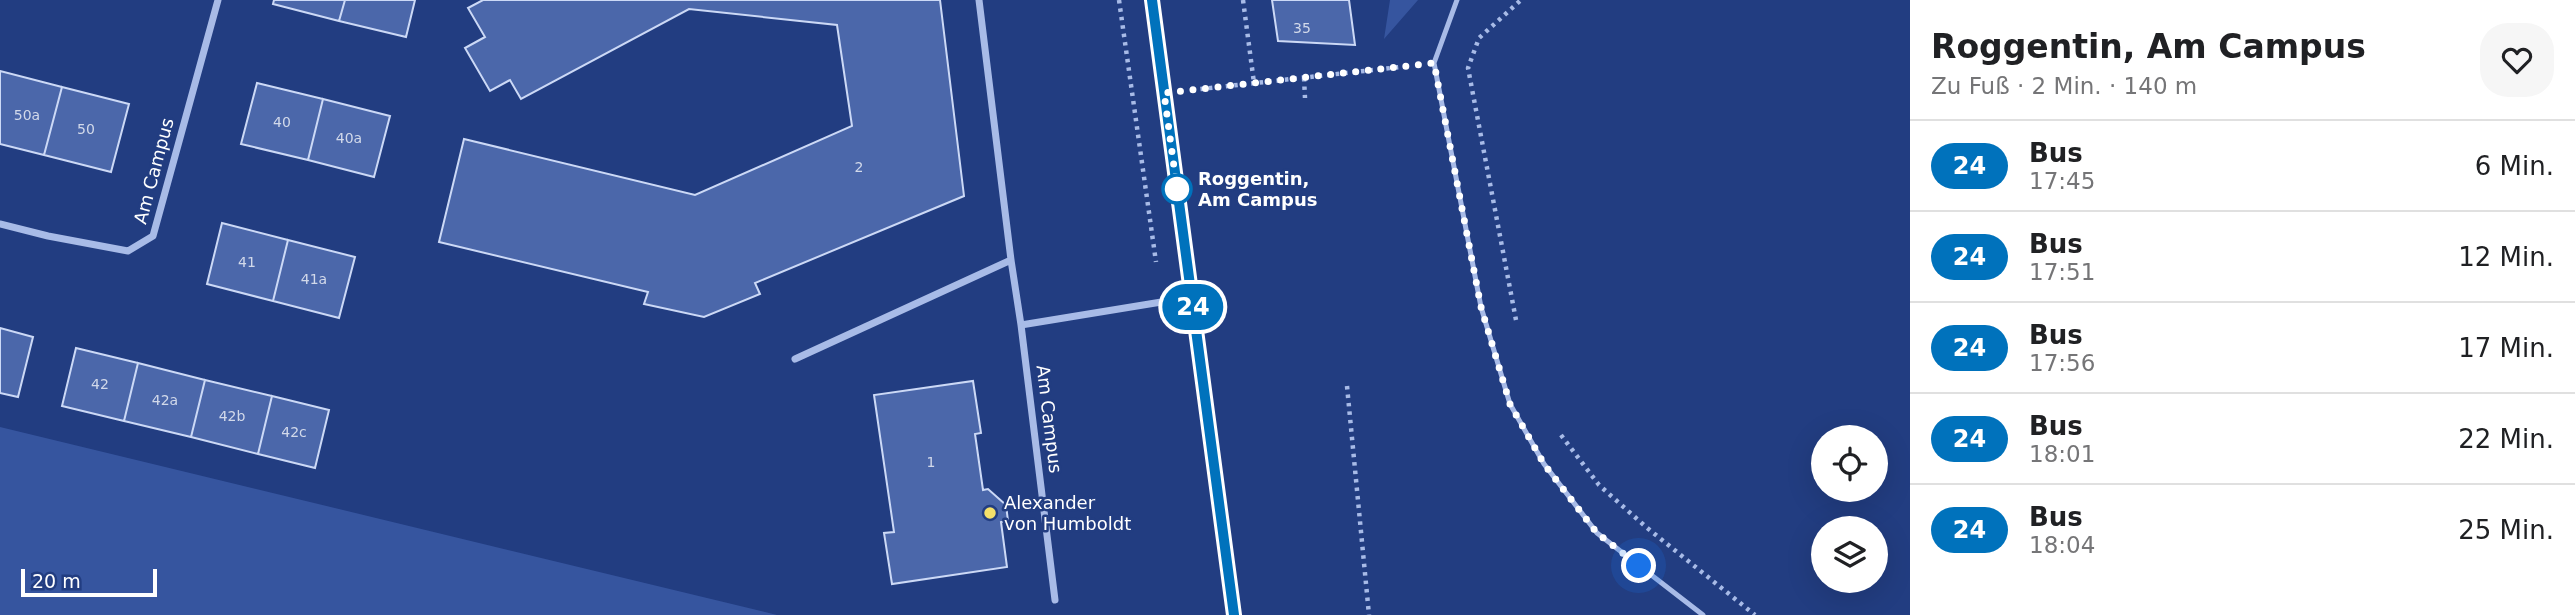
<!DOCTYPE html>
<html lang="de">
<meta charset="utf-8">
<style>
body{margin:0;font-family:"DejaVu Sans",sans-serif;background:#f6f6f6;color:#202124;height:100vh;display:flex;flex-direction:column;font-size:26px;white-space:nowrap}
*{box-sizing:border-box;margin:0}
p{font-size:23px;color:#757577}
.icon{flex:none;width:38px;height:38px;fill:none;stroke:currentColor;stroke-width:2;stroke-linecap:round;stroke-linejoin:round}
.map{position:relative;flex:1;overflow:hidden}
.side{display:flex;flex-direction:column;background:#fff;width:665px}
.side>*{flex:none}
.badge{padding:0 14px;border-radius:23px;font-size:24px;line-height:46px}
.controls{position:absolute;left:1811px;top:425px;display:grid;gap:14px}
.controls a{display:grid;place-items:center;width:77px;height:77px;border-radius:50%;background:#fff;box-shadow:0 7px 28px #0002;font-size:35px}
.scale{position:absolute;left:21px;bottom:18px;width:136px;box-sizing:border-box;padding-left:7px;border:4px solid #fff;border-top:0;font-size:19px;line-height:24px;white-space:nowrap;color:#fff;-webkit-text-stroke:5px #223d81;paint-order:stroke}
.you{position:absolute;width:35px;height:35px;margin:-18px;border:5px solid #fff;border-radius:50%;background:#1a73e8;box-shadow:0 0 0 10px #1a73e833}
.map>.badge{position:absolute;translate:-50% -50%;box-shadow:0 0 0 4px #fff}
.round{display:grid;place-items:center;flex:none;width:74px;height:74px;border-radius:28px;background:#f6f6f6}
.headline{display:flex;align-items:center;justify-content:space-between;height:119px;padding:0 21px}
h1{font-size:33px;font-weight:800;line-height:52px}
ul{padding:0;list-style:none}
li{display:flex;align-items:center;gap:21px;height:91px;padding:0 21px;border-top:2px solid #e0e0e0}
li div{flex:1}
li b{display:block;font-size:26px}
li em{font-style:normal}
li .badge{min-width:77px;font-weight:700;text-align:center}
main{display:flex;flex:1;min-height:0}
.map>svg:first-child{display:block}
</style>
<main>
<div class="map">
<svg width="1910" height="615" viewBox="0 0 1910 615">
<rect width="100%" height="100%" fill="#223d81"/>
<path fill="#36559f" d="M1390 0H1418L1384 39Z
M0 427 777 615H0Z"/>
<path fill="#4b67aa" stroke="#ccd9f6" stroke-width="2" d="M274 0H345L339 21 273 4Z
M345 0H415L406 37 339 21Z
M483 0H940L964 196 755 283 760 294 704 317 644 304 648 292 439 242 464 139 695 195 852 126 837 25 689 9 521 99 510 80 490 91 465 48 485 37 468 8Z
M1272 0H1349L1355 45 1278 41Z
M0 71 62 87 44 155 0 144Z
M257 83 323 99 308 160 241 144Z
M62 87 129 104 111 172 44 155Z
M323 99 390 116 374 177 308 160Z
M222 223 288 240 273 301 207 284Z
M288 240 355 257 339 318 273 301Z
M0 328 33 337 18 397 0 393Z
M76 348 138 363 124 421 62 406Z
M138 363 205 380 191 437 124 421Z
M205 380 272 396 258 454 191 437Z
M973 381 981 433 975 434 983 490 988 489 1006 505 1008 521 1001 522 1007 567 892 584 884 533 894 532 874 395Z
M272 396 329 410 315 468 258 454Z"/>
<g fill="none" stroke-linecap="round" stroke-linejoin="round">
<path stroke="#a8bbe7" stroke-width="4.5" stroke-dasharray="3.5 5" stroke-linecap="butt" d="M1119 0 1156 262
M1243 0 1254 83
M1304 78 1305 98
M1192 90 1409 66
M1516 320 1468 68 1479 38 1521 0
M1347 386 1369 615
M1561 435 1599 485 1646 527 1755 615"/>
<path stroke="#a8bbe7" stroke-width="5" d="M1457 0 1434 63 1481 307 1510 404 1544 464 1597 533 1703 615"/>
<path stroke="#a8bbe7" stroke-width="7" d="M979 0 1011 260 1021 325 1192 297
M1152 0 1234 615
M0 224 48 236 128 251 153 236 218 0
M1021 325 1055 600
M795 359 1011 260"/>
</g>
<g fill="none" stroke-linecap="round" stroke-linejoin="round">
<g stroke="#fff" stroke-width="16">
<path id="line" d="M1152 0 1234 615"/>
</g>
<use href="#line" stroke="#0072bc" stroke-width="10"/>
<path stroke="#fff" stroke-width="7" stroke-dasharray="0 12.6" d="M1177 189 1164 93 1434 63 1481 307 1510 404 1544 464 1597 533 1639 566"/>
</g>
<circle fill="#fff" stroke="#0072bc" stroke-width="3.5" cx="1177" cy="189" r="14"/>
<circle fill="#f4e06a" stroke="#223d81" stroke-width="2.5" cx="990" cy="513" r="7"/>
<g text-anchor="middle" stroke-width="5" stroke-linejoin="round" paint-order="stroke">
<g font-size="14" fill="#d2d9ea">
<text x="1302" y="33">35</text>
<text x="27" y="120">50a</text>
<text x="282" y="127">40</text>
<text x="86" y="134">50</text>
<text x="349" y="143">40a</text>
<text x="859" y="172">2</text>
<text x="247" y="267">41</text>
<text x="314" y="284">41a</text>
<text x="100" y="389">42</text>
<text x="165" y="405">42a</text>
<text x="232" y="421">42b</text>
<text x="294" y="437">42c</text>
<text x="931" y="467">1</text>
</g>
<g font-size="18" fill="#fff" stroke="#223d81">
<text transform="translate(154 171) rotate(-75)" y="6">Am Campus</text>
<text transform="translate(1049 419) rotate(83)" y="6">Am Campus</text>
</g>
<g font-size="18" font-weight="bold" fill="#fff" stroke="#223d81" text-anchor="start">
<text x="1198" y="185">Roggentin,<tspan x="1198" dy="21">Am Campus</tspan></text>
</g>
<g font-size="18" fill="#fff" stroke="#223d81" text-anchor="start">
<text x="1004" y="509">Alexander<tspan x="1004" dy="21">von Humboldt</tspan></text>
</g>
</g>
</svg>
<div class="controls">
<a><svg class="icon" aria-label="locate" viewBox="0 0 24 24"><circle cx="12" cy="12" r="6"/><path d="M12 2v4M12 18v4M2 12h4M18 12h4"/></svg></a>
<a><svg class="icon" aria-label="layers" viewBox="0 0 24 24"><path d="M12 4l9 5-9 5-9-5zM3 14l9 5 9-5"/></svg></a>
</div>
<div class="scale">20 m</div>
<div class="you" style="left:1639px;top:566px"></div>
<b class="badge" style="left:1193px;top:307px;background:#0072bc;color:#fff">24</b>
</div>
<section class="side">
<div class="headline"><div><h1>Roggentin, Am Campus</h1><p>Zu Fuß · 2 Min. · 140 m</p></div><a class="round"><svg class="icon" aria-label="heart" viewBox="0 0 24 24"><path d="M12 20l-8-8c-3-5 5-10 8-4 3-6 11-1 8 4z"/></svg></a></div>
<ul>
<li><span class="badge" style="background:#0072bc;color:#fff">24</span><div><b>Bus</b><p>17:45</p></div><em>6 Min.</em></li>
<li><span class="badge" style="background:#0072bc;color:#fff">24</span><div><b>Bus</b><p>17:51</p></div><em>12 Min.</em></li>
<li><span class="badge" style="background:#0072bc;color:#fff">24</span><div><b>Bus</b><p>17:56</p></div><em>17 Min.</em></li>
<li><span class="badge" style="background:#0072bc;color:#fff">24</span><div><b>Bus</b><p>18:01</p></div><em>22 Min.</em></li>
<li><span class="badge" style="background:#0072bc;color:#fff">24</span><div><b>Bus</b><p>18:04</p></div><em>25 Min.</em></li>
</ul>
</section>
</main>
